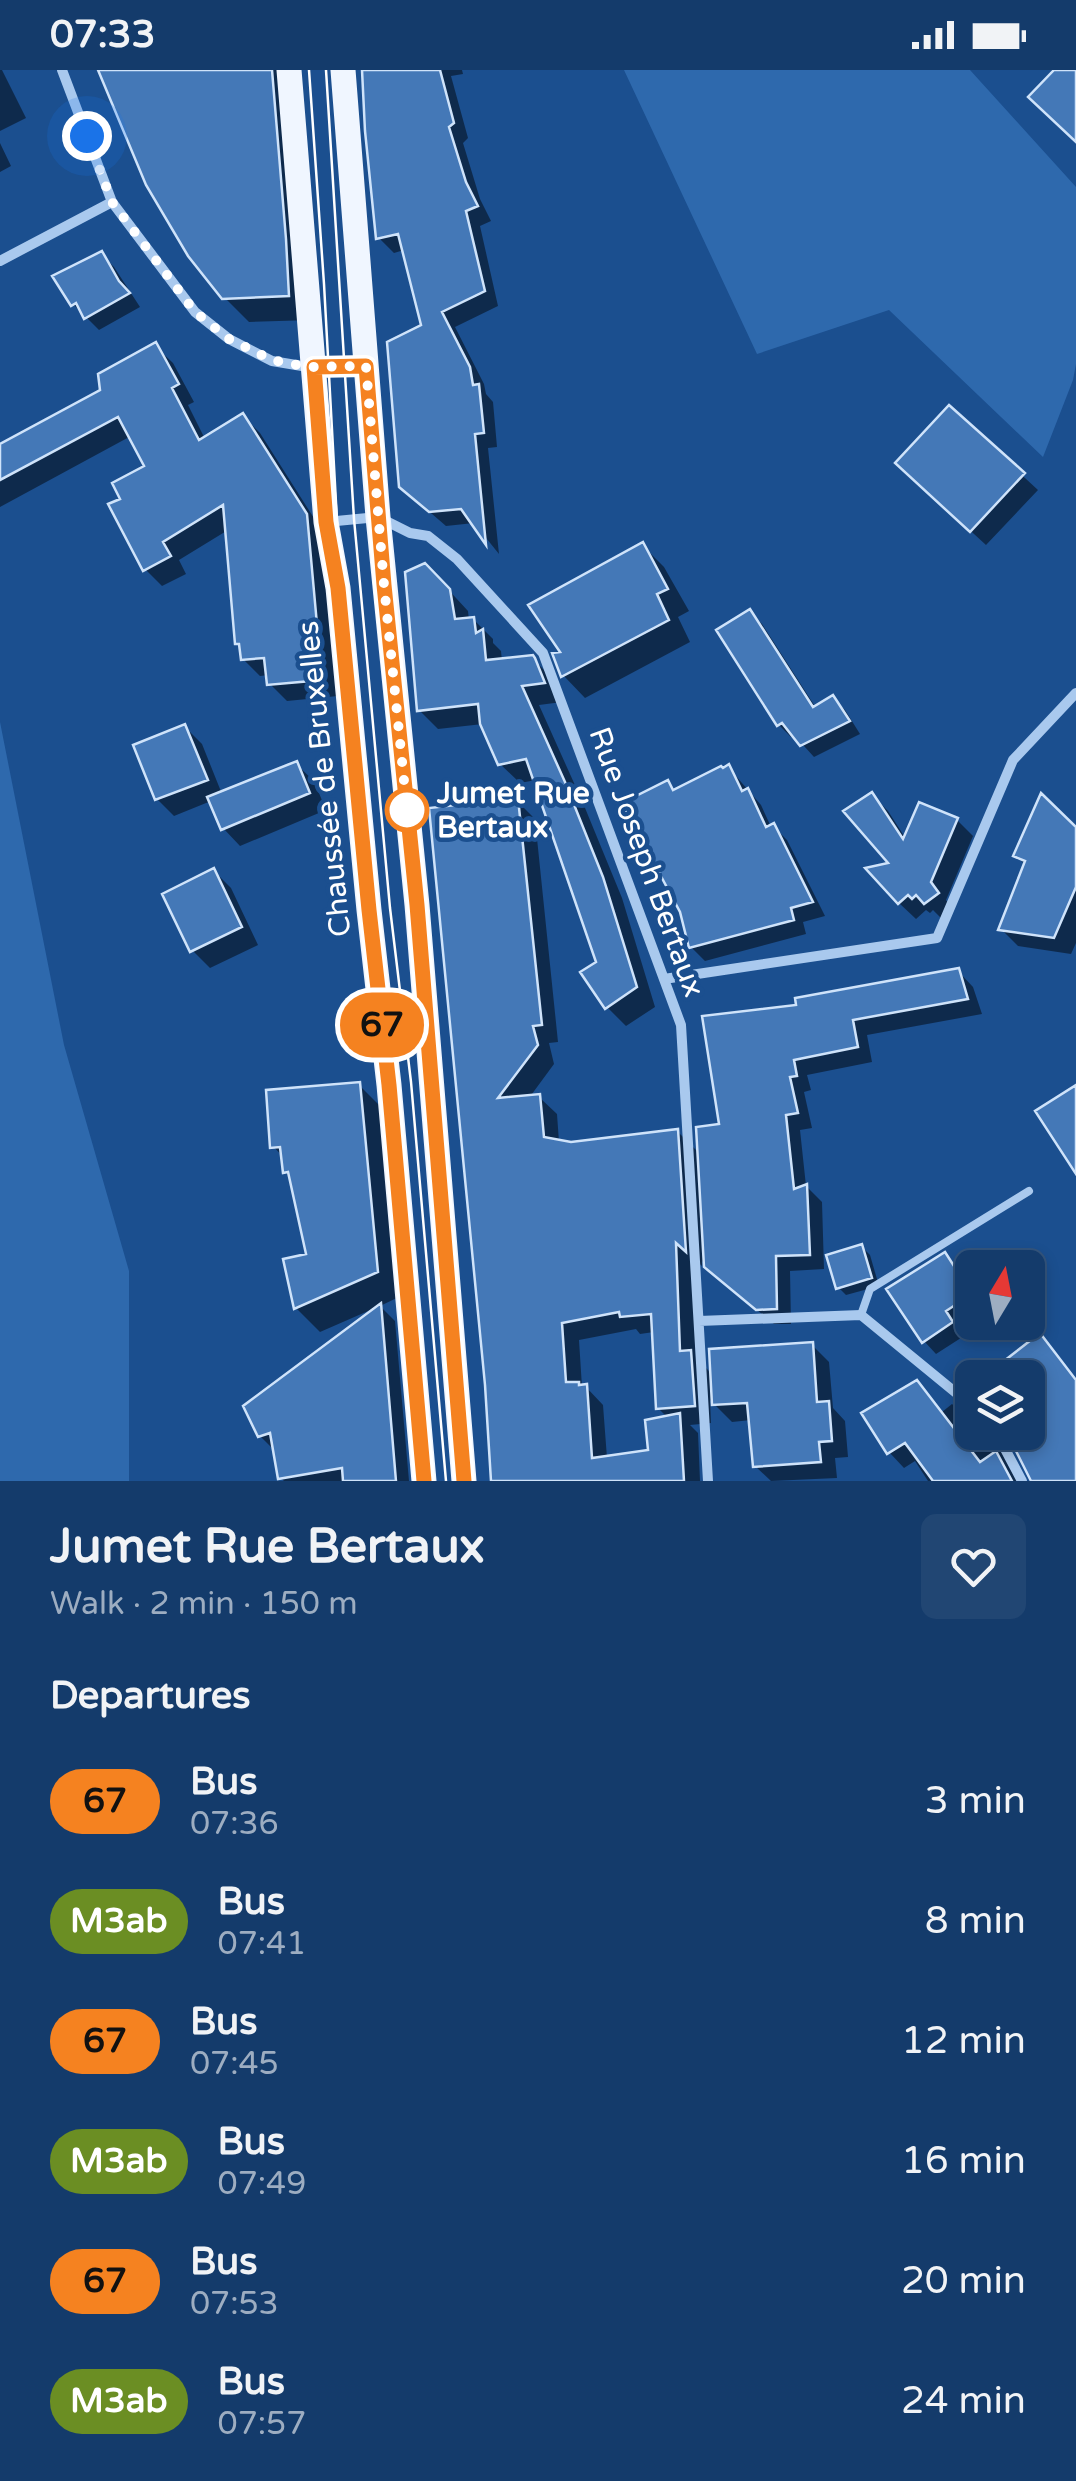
<!DOCTYPE html>
<meta charset="utf-8">
<style>
body{margin:0;font-family:"Varela Round",sans-serif;background:#214673;color:#f1f3f6;height:100vh;display:flex;flex-direction:column;font-size:38px;white-space:nowrap}
*{box-sizing:border-box;margin:0}
p{font-size:32px;color:#9dadc1}
.icon{flex:none;width:55px;height:55px;fill:none;stroke:currentColor;stroke-width:2;stroke-linecap:round;stroke-linejoin:round}
.map{position:relative;height:1411px;overflow:hidden}
.panel{display:flex;flex-direction:column;background:#143b6b;flex:1}
.panel>*{flex:none}
.badge{padding:0 20px;border-radius:32px;font-size:35px;line-height:65px}
.needle{width:65px;rotate:10deg}
.fabs{position:absolute;left:955px;top:1180px;display:grid;gap:20px}
.fabs a{display:grid;place-items:center;width:90px;height:90px;border-radius:15px;background:#143b6b;box-shadow:0 5px 15px #0003,0 0 0 2px #33557e;font-size:50px}
.you{position:absolute;width:50px;height:50px;margin:-25px;border:8px solid #fff;border-radius:50%;background:#1a73e8;box-shadow:0 0 0 15px #1a73e833}
.map>.badge{position:absolute;translate:-50% -50%;box-shadow:0 0 0 5px #fff}
h2{padding:0 50px;font-size:38px;line-height:90px}
.round{display:grid;place-items:center;flex:none;width:105px;height:105px;border-radius:15px;background:#214673}
.summary{display:flex;align-items:center;justify-content:space-between;height:170px;padding:0 50px}
h1{font-size:48px;font-weight:700;line-height:75px}
ul{padding:0;list-style:none}
li{display:flex;align-items:center;gap:30px;height:120px;padding:0 50px}
li div{flex:1}
li b{display:block;font-size:38px}
li em{font-style:normal}
li .badge{min-width:110px;font-weight:700;text-align:center}
.status{display:flex;justify-content:space-between;align-items:center;height:70px;padding:0 50px;background:#143b6b;direction:ltr}
.status svg{height:28px;fill:currentColor}
.map>svg:first-child{display:block}
</style>
<div class="status"><b>07:33</b><svg viewBox="0 0 49 12"><path d="M0 12V9h3v3zM5 12V6h3v6zM10 12V3h3v9zM15 12V0h3v12zM26 1h20v11H26zM47 4h2v5h-2z"/></svg></div>
<div class="map">
<svg width="1076" height="1411" viewBox="0 0 1076 1411">
<rect width="100%" height="100%" fill="#1b4f8f"/>
<path fill="#2e69ad" d="M624 0H970L1076 117V294L1073 310 1043 387 889 240 757 284Z
M0 652 64 975 129 1201V1411H0Z"/>
<path fill="#0007" fill-rule="evenodd" d="M0 0H2L26 48 0 61Z
M102 0H293L312 250 249 252 224 227Z
M364 0H462L463 4 451 6 468 68 463 73 480 129 491 151 480 156 498 236 455 257 484 314 486 324 493 332 497 377 488 378 499 484 474 453 446 456 417 431 424 256 404 180 394 183 379 168Z
M0 73 11 96 0 102Z
M101 184 114 197 140 237 99 260 73 234Z
M155 276 173 293 194 332 188 335 205 369 243 346 260 363 324 464 338 626 287 631 270 614 269 605 260 606 243 589 242 577 238 573 228 460 179 490 186 504 162 516 145 499 124 430 147 397 131 366 0 437V376L102 321Z
M949 338 1038 420 986 475 913 408Z
M642 475 664 497 689 541 678 547 690 572 585 628 563 605Z
M444 515 468 541 469 550 473 549 493 569V573L501 581 502 591 532 588 554 610 562 632 539 635 583 733 622 828 655 937 626 956 607 937 599 894 536 710 520 713 500 694 483 654 438 659 419 640Z
M750 542 762 554 816 638 833 628 845 640 860 664 814 687 794 665 791 667 779 655 720 561Z
M185 657 202 674 222 724 296 694 314 711 326 740 240 776 223 758 211 731 174 746 157 729Z
M729 698 761 735 771 757 773 756 787 770 825 846 803 852 806 864 705 891 691 877 667 713 676 722Z
M872 725 888 741 906 769 957 750 973 766 946 830 953 840 942 849 933 840 930 843 926 840 916 849 899 833 893 795Z
M517 731 535 749 558 972 549 973 554 994 529 1028 539 1027 557 1044 559 1072 571 1074 678 1062 700 1084 722 1056 799 937 958 901 973 917 982 944 867 965 872 992 807 1005 811 1020 804 1022 812 1058 800 1060 806 1116 822 1132 824 1199 790 1201 791 1254H774L723 1212 702 1191V1196L692 1187 696 1288 713 1305 812 1275 829 1292 833 1338 845 1351 848 1387 835 1388 837 1408 771 1411 755 1396 751 1350 732 1352 710 1330 711 1353 690 1355 698 1363 700 1411H493L487 1315 432 740ZM636 1259 640 1264 654 1262 658 1338 668 1348 650 1382 607 1388 603 1335 586 1317H582L579 1270Z
M1076 760V873L1071 884 1018 876 1001 859 1026 796 1016 785Z
M214 801 231 818 258 875 210 898 192 880Z
M359 1015 383 1039 401 1226 380 1236 395 1251 409 1411H284L281 1408 276 1382 260 1366 375 1238 320 1262 296 1238 309 1186 292 1108 285 1102 284 1088 273 1076Z
M862 1177 870 1185 879 1216 846 1225 838 1217Z
M945 1185 957 1198 972 1222V1245L957 1255 964 1266 936 1284 924 1271Z
M1032 1272 1076 1324V1411H1033L1012 1368 1007 1370 1002 1377 1017 1411H928L915 1391 904 1398 889 1382 917 1314 942 1342 952 1334 966 1346H972V1362H1028V1308Z"/>
<path fill="#4478b7" stroke="#cfe3fa" stroke-width="2.5" d="M98 0H272L286 169 289 226 222 229 188 186 146 115Z
M362 0H440L454 53 449 57 466 112 478 136 466 141 485 221 442 242 470 297 473 315 479 314 484 363 475 364 486 475 461 439 429 442 399 417 387 272 421 255 398 164 376 169 365 61Z
M1054 0H1076V72L1028 27Z
M102 181 119 211 130 223 84 249 76 233 71 236 52 206Z
M156 272 179 314 172 318 199 370 243 343 307 444 322 610 267 615 264 588 241 590 239 574H235L223 435 163 472 171 486 143 501 108 434 120 429 112 413 144 396 118 347 0 410V374L100 320 98 304Z
M949 335 1025 403 970 462 895 393Z
M643 472 668 519 657 524 669 550 561 607 552 583 560 582 528 535Z
M425 493 450 519 455 549 474 547 476 563 483 559 486 590 533 585 535 588 545 613 522 616 565 712 603 807 637 917 605 939 580 902 596 892 526 689 498 695 480 654 478 634 417 641 405 502Z
M750 539 813 637 833 625 850 651 800 676 782 653 777 656 716 560Z
M185 654 208 710 155 730 133 675Z
M297 691 310 723 221 760 207 727Z
M729 694 742 721 748 718 766 757 774 753 813 832 791 838 794 850 689 878 680 842 622 733 668 710 673 720 721 696 723 698Z
M872 722 903 769 919 732 958 748 931 812 939 823 924 834 916 825 912 829 908 825 898 834 865 798 888 793 843 741Z
M1041 723 1076 757V817L1054 868 998 860 1025 791 1013 786Z
M518 728 542 955 533 956 538 975 498 1028 540 1024 544 1067 571 1072 678 1059 686 1182 676 1173 680 1281 691 1280 695 1336 656 1339 651 1244 620 1247 619 1242 562 1253 566 1312H579V1315L587 1314 592 1388 648 1380 645 1350 680 1343 684 1411H491L485 1315 429 738Z
M214 798 242 857 190 882 162 824Z
M959 898 968 929 853 950 858 977 794 990 797 1006 790 1007 798 1043 786 1045 794 1119 807 1114 810 1185 776 1186 777 1239 756 1240 704 1197 696 1057 719 1054 702 946 796 935 795 928Z
M360 1012 378 1202 294 1239 283 1189 306 1184 288 1102 283 1103 280 1077 270 1078 266 1020Z
M1076 1015V1104L1035 1041Z
M862 1174 872 1208 836 1219 826 1185Z
M945 1182 972 1224 946 1241 953 1252 922 1273 886 1219Z
M381 1233 396 1411H343L342 1398 278 1409 270 1363 258 1367 243 1336Z
M1040 1263 1076 1310V1411H1031L1011 1371 1028 1362V1308H982Z
M813 1272 817 1332 829 1331 832 1371 819 1372 821 1392 753 1397 747 1333 712 1335 709 1279Z
M917 1310 980 1392 996 1381 1012 1411H933L905 1373 887 1384 861 1343Z"/>
<g fill="none" stroke-linecap="round" stroke-linejoin="round">
<path stroke="#a9c9ee" stroke-width="8" d="M861 1245 870 1219 1029 1121"/>
<path stroke="#a9c9ee" stroke-width="10" d="M62 0 112 132 195 242 229 269 272 291 308 297H365
M0 191 112 132
M326 452 378 447 410 463 428 466 457 489 543 583 681 955 708 1411
M664 909 937 868 1013 690 1076 623
M699 1251 861 1245 972 1336
M996 1362 1022 1411"/>
<path stroke="#f0f6ff" stroke-width="25" d="M289 0 326 452 338 518 369 840 389 1015 424 1411
M343 0 378 447 417 835 464 1411"/>
<path stroke="#fff" stroke-width="2.5" d="M309 0 324 214 337 451 373 840 395 1013 430 1411
M326 0 354 449 390 838 411 1012 446 1411"/>
</g>
<g fill="none" stroke-linecap="round" stroke-linejoin="round">
<g stroke="#fff" stroke-width="22">
<path id="line" d="M424 1411 389 1015 369 840 338 518 326 452 314 297 366 296 384 515 417 835 464 1411"/>
</g>
<use href="#line" stroke="#f58220" stroke-width="15"/>
<path stroke="#fff" stroke-width="10" stroke-dasharray="0 18" d="M87 66 112 132 195 242 229 269 272 290 308 297 366 296 384 515 407 740"/>
</g>
<circle fill="#fff" stroke="#f58220" stroke-width="5" cx="407" cy="740" r="20"/>
<g text-anchor="middle" stroke-width="9" stroke-linejoin="round" paint-order="stroke">
<g font-size="30" fill="#fff" stroke="#1b4f8f">
<text transform="translate(324 709) rotate(-96)" y="10">Chaussée de Bruxelles</text>
<text transform="translate(647 792) rotate(70)" y="10">Rue Joseph Bertaux</text>
</g>
<g font-size="30" font-weight="bold" fill="#fff" stroke="#1b4f8f" text-anchor="start">
<text x="437" y="733">Jumet Rue<tspan x="437" dy="34">Bertaux</tspan></text>
</g>
</g>
</svg>
<div class="fabs">
<a><svg class="needle" viewBox="-14 -14 28 28"><path d="M0-13l5 13h-10z" fill="#e53935"/><path d="M0 13l5-13h-10z" fill="#9dadc1"/></svg></a>
<a><svg class="icon" aria-label="layers" viewBox="0 0 24 24"><path d="M12 4l9 5-9 5-9-5zM3 14l9 5 9-5"/></svg></a>
</div>
<div class="you" style="left:87px;top:66px"></div>
<b class="badge" style="left:382px;top:955px;background:#f58220;color:#111">67</b>
</div>
<section class="panel">
<div class="summary"><div><h1>Jumet Rue Bertaux</h1><p>Walk · 2 min · 150 m</p></div><a class="round"><svg class="icon" aria-label="heart" viewBox="0 0 24 24"><path d="M12 20l-8-8c-3-5 5-10 8-4 3-6 11-1 8 4z"/></svg></a></div>
<h2>Departures</h2>
<ul>
<li><span class="badge" style="background:#f58220;color:#111">67</span><div><b>Bus</b><p>07:36</p></div><em>3 min</em></li>
<li><span class="badge" style="background:#6b8e23;color:#fff">M3ab</span><div><b>Bus</b><p>07:41</p></div><em>8 min</em></li>
<li><span class="badge" style="background:#f58220;color:#111">67</span><div><b>Bus</b><p>07:45</p></div><em>12 min</em></li>
<li><span class="badge" style="background:#6b8e23;color:#fff">M3ab</span><div><b>Bus</b><p>07:49</p></div><em>16 min</em></li>
<li><span class="badge" style="background:#f58220;color:#111">67</span><div><b>Bus</b><p>07:53</p></div><em>20 min</em></li>
<li><span class="badge" style="background:#6b8e23;color:#fff">M3ab</span><div><b>Bus</b><p>07:57</p></div><em>24 min</em></li>
</ul>
</section>
